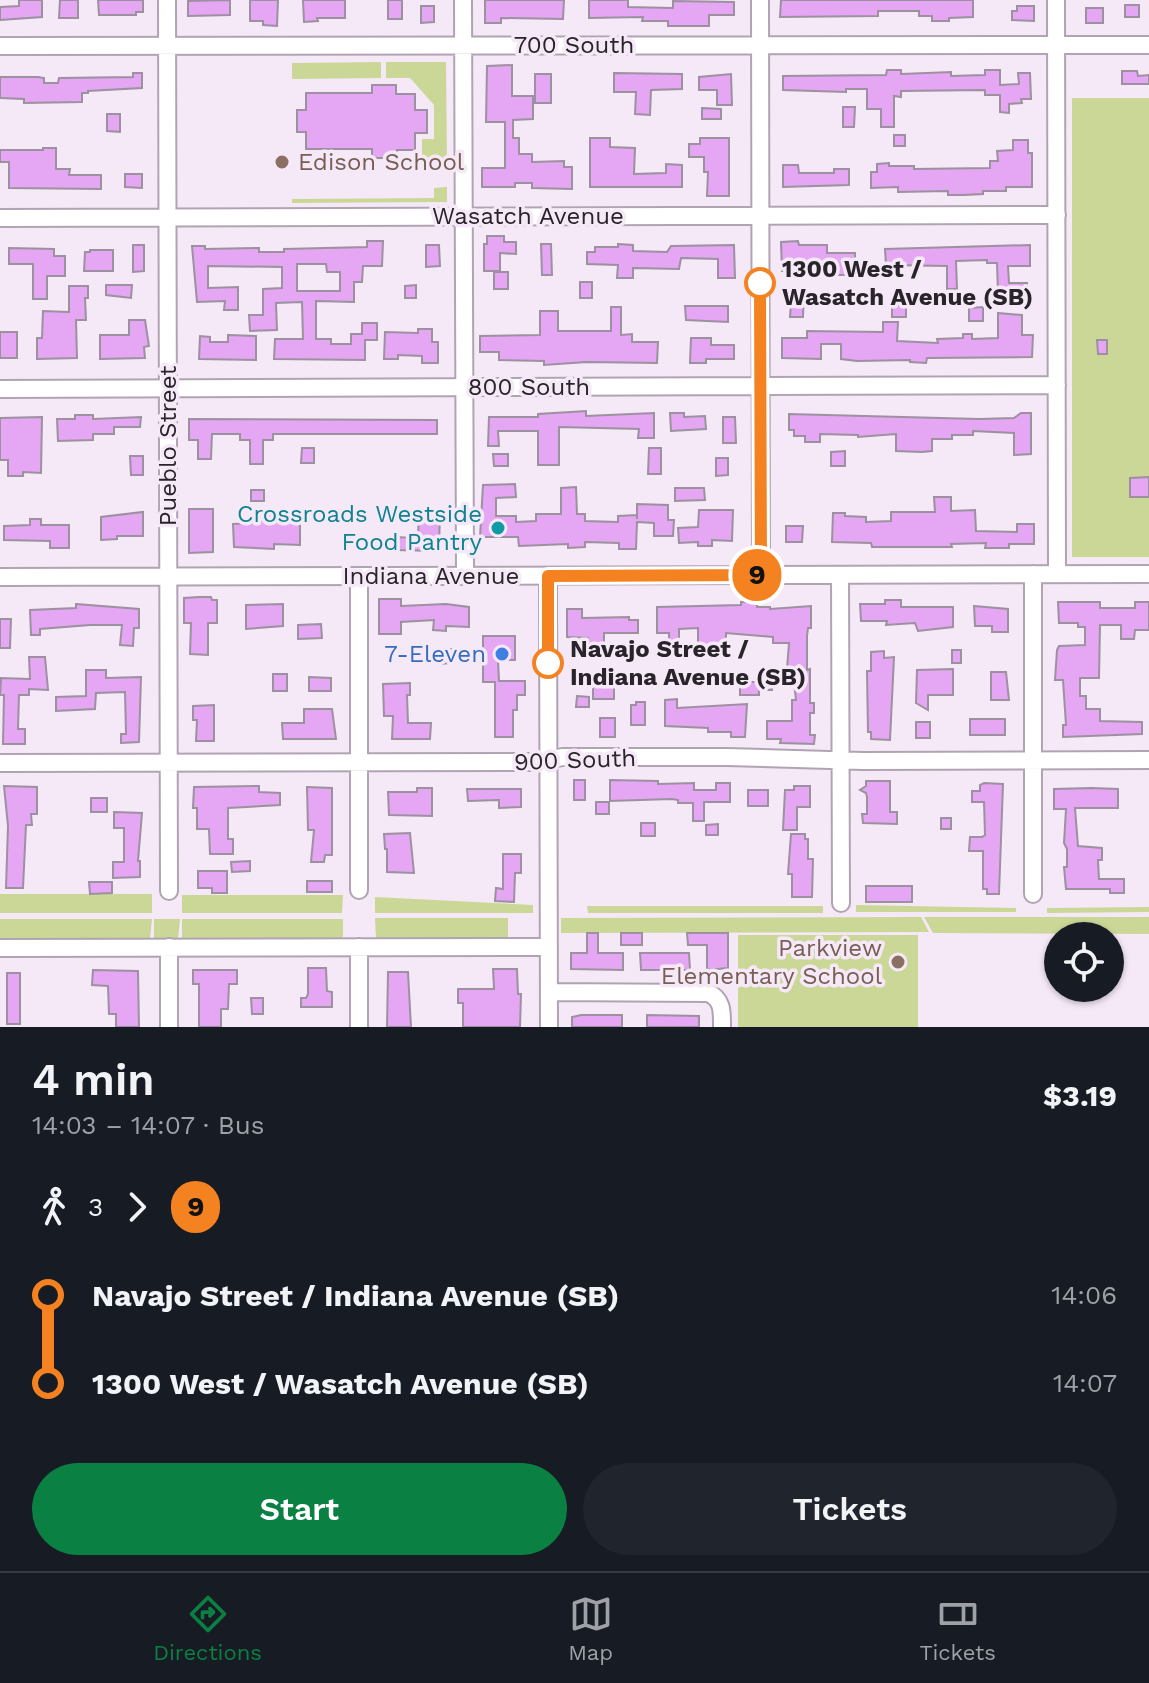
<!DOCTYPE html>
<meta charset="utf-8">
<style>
body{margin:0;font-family:"Work Sans",sans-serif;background:#20242c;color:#f1f3f6;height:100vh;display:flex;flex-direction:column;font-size:30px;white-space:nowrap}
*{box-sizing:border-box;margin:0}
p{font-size:26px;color:#9ea1a6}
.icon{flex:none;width:44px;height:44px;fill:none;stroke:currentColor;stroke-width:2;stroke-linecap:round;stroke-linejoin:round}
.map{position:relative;height:1027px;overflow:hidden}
.sheet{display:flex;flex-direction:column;background:#171b24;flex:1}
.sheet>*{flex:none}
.badge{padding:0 16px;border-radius:26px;font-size:28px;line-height:52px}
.tools{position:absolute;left:1044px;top:922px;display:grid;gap:16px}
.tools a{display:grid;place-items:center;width:80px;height:80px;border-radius:50%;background:#171b24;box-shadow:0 2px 6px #0004;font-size:40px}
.map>.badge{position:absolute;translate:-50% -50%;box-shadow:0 0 0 4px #fff}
.legs{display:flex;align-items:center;gap:12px;height:88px;padding:0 32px;font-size:26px}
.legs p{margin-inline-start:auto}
.overview{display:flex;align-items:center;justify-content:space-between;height:136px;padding:0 32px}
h1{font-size:44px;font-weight:600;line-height:60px}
.cta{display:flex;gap:16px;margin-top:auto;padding:16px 32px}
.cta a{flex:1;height:92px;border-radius:48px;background:#0b8043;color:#fff;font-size:32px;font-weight:600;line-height:92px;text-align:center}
.cta a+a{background:#20242c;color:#f1f3f6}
ul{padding:0 32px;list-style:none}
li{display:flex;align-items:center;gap:28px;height:88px;font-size:30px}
li i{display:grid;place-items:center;width:12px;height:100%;margin:0 10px;background:currentColor}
li i::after{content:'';width:20px;height:20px;margin:-10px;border:6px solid;border-radius:50%;background:#171b24}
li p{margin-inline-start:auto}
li:first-child i{background:linear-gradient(#0000 50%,currentColor 0)}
li:last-child i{background:linear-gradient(currentColor 50%,#0000 0)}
.tab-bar{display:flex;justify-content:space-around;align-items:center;height:112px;border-top:2px solid #363941;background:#171b24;font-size:22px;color:#9ea1a6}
.tab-bar a{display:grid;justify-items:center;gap:4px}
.tab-bar .active{color:#0b8043}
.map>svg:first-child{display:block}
</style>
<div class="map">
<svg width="1149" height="1027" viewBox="0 0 1149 1027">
<rect width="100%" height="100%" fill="#f5e9f8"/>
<path fill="#cbd797" d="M381 62V78L292 79V63Z
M386 62H446L447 162H422V139H434V105L410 78H386Z
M1072 98H1149V557H1072Z
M447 187V202L292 203V199L434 198V188Z
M0 894H152V913H0Z
M182 895H343L342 913H182Z
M375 897 533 905V913H375Z
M856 905 1016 908V912H856Z
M587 906H823V913H588Z
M1149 907V912L1047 913V908Z
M921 917 929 932 561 933V918Z
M924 917H1149V934L933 933Z
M375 918H508V938H376Z
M0 919H152L150 939H0Z
M154 919H180L178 939H154Z
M182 919H343V936L342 939H182Z
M738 935H918V1027H738Z"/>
<path fill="#e5a6f3" stroke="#9c919f" stroke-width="2" fill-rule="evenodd" d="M19 0H42V17L0 20V7L19 6Z
M60 0H78V18H59Z
M98 0H143V12H136V15H99Z
M230 0V15L188 16V1Z
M250 0H278L277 26 263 25V21H250Z
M303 0H345V18H317L318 21 304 22Z
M388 0H402V19H388Z
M485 0H564L563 19 501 18V23H485Z
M589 0H628V7L673 8V1L734 2V15H709V26H668V21H642L643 17 589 18Z
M781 0H973V17L949 18V21H932V16H919V11H878V16L780 17Z
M1125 5H1139V17H1125Z
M421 6H434V22L421 23Z
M1017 6H1034V21L1012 20V11H1017Z
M1086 8H1103V23H1086Z
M512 65V96H533V119L513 120V138H519V154H532V162L564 161V167H572V189L532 188V183H515V187H482V168H505V122H486L487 66Z
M887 70H901V74L951 72V76L985 75V70H1000V85L1019 84 1018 73H1030L1031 99H1021L1022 103 1009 104V113L1000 112V95H985V90L901 91V97L894 96V127H881V109H867V89H846V92L783 90V76L886 75Z
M1122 71H1137L1138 76 1149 75V84H1122Z
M133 73H142V88L88 91V93H82V102L24 103V99L0 98V77H38L44 78V83H58L59 78 133 77Z
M614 73 682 74V89L651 90 650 115 635 114 636 92H614Z
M535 74H551V103H535Z
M731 74 732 105H717V90H699V77Z
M372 85H396V94H415V110H427V133H415V150H397V158H372V149H306V132H297V110H306V93H372Z
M843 107H855L854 127H843Z
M702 108 721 109V119H702Z
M107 114H120V132L107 131Z
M894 135H905V146H894Z
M590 138H610V147L635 148 634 174 666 173V164L682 165V187H590Z
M700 138H729V196H707L708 172H704V157H689V144H700Z
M1013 140H1028V153H1032V187H1006V191H983V194L964 195H948V191L898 192V187L871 188V172H877V164L889 163V166H914V169L990 168V161H998L997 151 1013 150Z
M43 148H56V169H70L69 175H101V189L9 188V162H0V150H43Z
M783 165H798L799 173H834V169H849V185L783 187Z
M125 174H142V188L125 187Z
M487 236H504V242H516V254L500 253V271H484V244H487Z
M367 241H383L382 266H363L362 282H354V302L316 301V339H331V344H351V334H362V323H377V340H365V360L274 359 275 339H303L302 302 276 303 277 330 250 331 249 315H263V289L282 288V267L208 266V288L238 287V310H224L225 301 197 302 192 246H205V249L259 248V252H284V249L367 247ZM297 264H326L327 272H340V291H297Z
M798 241 799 245H827V253H855V275H834L835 267H799V271H782L781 242Z
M541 244H551L552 275H542Z
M618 244 633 245V251L667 252 671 246 734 245 735 278H718V259L681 258 679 269 633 268V278H617L618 265 587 264V252H595V247H618Z
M133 245H144V271L133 272Z
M426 245H439L440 266 426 267Z
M1030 245V266H1008L1009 283H1027V294L998 293 997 263H987V260L956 261 957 289H947V266L886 265 885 249Z
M9 248 54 249V256H65V276H47V299H33V264H9Z
M90 250H113V271H84L85 252H90Z
M494 272H508V289H494Z
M580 282H592V298H580Z
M106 285H132L131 298 106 295Z
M416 285V298H405V286Z
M69 286H88V298H85L86 320H76L77 358 37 359V338H42L43 311 69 312Z
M804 288 803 317H790L792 289Z
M892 305 906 306V317H892Z
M685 306H728V322L686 320Z
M611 307H621V335L632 334V342H658L657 363 587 362 544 365V361L499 360V352H480V336L540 335V311H558V331H611Z
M983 307V321H969V308Z
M998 313 1022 315V335H1033L1032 357 927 358 926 363 910 362V360L857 361 841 359V344H821V359L782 358V338H807V331L883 332V322H898L897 341 938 343 937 339 963 338V334H972V339L998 338Z
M129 320H145L149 346 144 347 145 358 100 359V335H129Z
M418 329H432V342H438V363H422V356L398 355V359H384L385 332 418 333Z
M0 332H17V358H0Z
M228 335 256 336V360L199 359 200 336 210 337V342H228Z
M691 338H711V345H734V359H706V363H690Z
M1097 340H1107V354H1098Z
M586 411V416L654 413V438H638L639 429 559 427V465H538V431H498L499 446H488L489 417H538V414Z
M670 413H684V417L705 416 706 429 671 431Z
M1021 413H1031V454L1014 455V433L973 431V435H952V439H932V451L922 452 896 451V434L858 437V435L820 434V442H805V436H794V430H789V414L979 419 1014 418Z
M75 415H93V419L141 417 140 427H114V434H93V440L58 441 57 419H75Z
M42 417 41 473 23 472V476H8V460H0V418Z
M723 417H735L736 443H723Z
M189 419 437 420V434H273V440H263V464H250V440H240V434H212L211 459H198V440H189Z
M302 448H314V463H301Z
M649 448H661V474H648Z
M845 451V466H831V452Z
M493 454H508V466H494Z
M130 456H143V475H131Z
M716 458H728V475L716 476Z
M1149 477V497H1130V478Z
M515 484 516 497 496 498V516H516V522L536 521V514H561V488L576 487 577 514H585V521L618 522V516L637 515V519V504L668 505V520H674L673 536H654V523L637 522 636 549H619V543L585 542V547L568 548V544L519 546 518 537H480L483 485Z
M675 488H704L705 500 675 501Z
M251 490H264V501H251Z
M934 497H951V511L975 510 976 531 1017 532V524H1034V544H1009V548H985L986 543 951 544 952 547H872L871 543 832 542 833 513H845V516L866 517V522L891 521V512H935Z
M189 509H213V552L189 553Z
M419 509H440L439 551 393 550V537L418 538Z
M699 510H733L732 541 712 540V546H698V542L679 543 678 528 698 527Z
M286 511 300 512V545L274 544V549L234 547 233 524 256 523V515H286Z
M143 512V536H117V539L101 540V517Z
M30 519H41V525H69V548H50V541L4 540V526L30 525Z
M786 526H803L802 542H786Z
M199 597H211L212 600H217V623H208V655L190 654 191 623H184V598Z
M379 599H401V606L446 604 469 607V627L446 626V631L433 630 434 620 401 622V634H379Z
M885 600H901V607H953V627L918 631 915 623 886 625 887 621H861L860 604H885Z
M741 602H757V607H770V609L811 606V628H808L807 636V670L810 669V703H814V713H810V735H815L814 744 780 743 781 739H767V721H792V700H796L794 683 786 682 789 643H773V637L726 633V644H721V653H698V628L679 629V649H669V633H657V607L741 605Z
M1058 602H1100V608H1135V602H1149V630H1135L1134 639H1121V625H1100L1099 678H1080V696H1086V709H1100V721L1142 722V734L1063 737V725H1066L1063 680H1055L1057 650 1059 646 1085 645V627H1078V623H1059Z
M76 604 139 609V628H134L133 646 120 645 122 625H90L40 629V635H31L30 610 76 608Z
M283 604V626L246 629V605Z
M974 606 1008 609V632H992V626H975Z
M567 609H582V618L629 617V620H638V633H604V643H601V647H591L588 638 567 637Z
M0 619H11L10 648H0Z
M321 624 322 638 298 639V625Z
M483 636H515V660H498L499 681H525V695H517V710H513V737H495V682H483Z
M438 649H451V663L439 664Z
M952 650H961V663H952Z
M884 651V658L894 657 890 740 871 739V732H868L867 671H871V652Z
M29 657H45L48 690 29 689V695H19L18 729H25V744H3L4 695H0L1 678 30 679Z
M953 669V695H928V710L916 703 917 670Z
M86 670H106V678L141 677 139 742 121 743V734H126L125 692 96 693 95 709 56 711V697L86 696Z
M991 672H1006L1009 700H991Z
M273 674H287V691H273Z
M309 677 331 678V691H309Z
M760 678H772V690H760Z
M740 682H759V695H740Z
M410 683V695H407L408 723H431L430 739H392L393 716H384L383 684Z
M593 687H614V699H593Z
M577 696 589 697V707H576Z
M677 699V708L747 704 745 737H731V732H708V728L665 726V700Z
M636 702H645V725H631V705H636Z
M214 705V741H196L197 720H193V706Z
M304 709H332L336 739H283L282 723H304Z
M600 718H615V737H600Z
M970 719H1005V735H970Z
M916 722H930V738H916Z
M574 780H585V800H574Z
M610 780 658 781V784L694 783V790H716V783H730V802H704V821H693V803H678V800L672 799 610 801Z
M866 781H890V812H897V824L863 823 862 814H867V797L866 793 860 790 866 786Z
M984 783 1003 784 999 894H987V889H983V851H969L970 837H982L985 835 984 802H972V791H980V785Z
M4 786 37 787V814H31L32 825H26L23 888H6L8 826Z
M259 786V792L280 793V805L228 808V839H233V854H210L209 829H197V808H193L194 787Z
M794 786H810V807H797V830H783L785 790H794Z
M307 787 332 788V855H325L324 862H311L314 830H308Z
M417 788H432V816L389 815 388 792H417Z
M1091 788 1118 789V808H1075L1078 846 1102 848V860H1098L1099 879H1124V893H1110V889H1066L1064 867H1067V849L1064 843 1066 809H1054V789Z
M467 789H521V807L499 808V800L468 801Z
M748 790H768V806H748Z
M91 798H107V812H91Z
M596 802H609V814H596Z
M114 812 142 813 138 861H140V877L113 878V862H124V828H114Z
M941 818H951V829H941Z
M641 823H655V836H641Z
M718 824V835H706V825Z
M410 833 414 873 387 872V849H385L384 834Z
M791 834H805V839H808V859H813L812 897H792V874H788Z
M503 854H521V873H515L514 902 495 901 496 888 503 889Z
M250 861V871L232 872 231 862Z
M198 871H227V893H212V888H198Z
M307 881H332V892H307Z
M89 882H112V893L90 894Z
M866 886H912V902H866Z
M587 933H598V953H623V970L571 969V953H587Z
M621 933H642V945H621Z
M687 933H728V968L707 970V945H688Z
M640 953H689L690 970H641Z
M308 968H326L327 991 332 992V1007H301V998H306L308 994Z
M493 969H517L518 994H521L520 1027H463V1003H458V989H494Z
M93 970 138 971 139 1027H116V1014H109L108 986 92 985Z
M193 970H237V984H229L228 1009H221V1027H199V984H193Z
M388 972H408L411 1027H387Z
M7 973H20V1024H7Z
M251 998H263V1014H252Z
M581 1015H622V1027H572V1017Z
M647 1015 699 1016V1027H647Z"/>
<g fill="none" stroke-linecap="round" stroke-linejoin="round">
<g stroke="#b0a4b2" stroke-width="20">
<path id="minor" d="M167 0 169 891
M463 0 465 576
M760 0 761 575
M1056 0 1057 574
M0 46 1149 45
M0 218 1057 215
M0 389 1057 385
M1033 574V894
M840 575 841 903
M548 576 549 1027
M0 577 1149 574
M359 577V890
M0 763 535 762 563 757H727L863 761 1149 760
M169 947V1027
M359 947V1027
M0 948 549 947
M549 992 708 993C723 999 722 1012 722 1027"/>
</g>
<use href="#minor" stroke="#fff" stroke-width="16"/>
</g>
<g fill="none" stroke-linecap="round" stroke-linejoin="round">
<g stroke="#fff" stroke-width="18">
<path id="line-1" d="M548 663V576L761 575 760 283"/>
</g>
<use href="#line-1" stroke="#f58220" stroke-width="12"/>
</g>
<g fill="#8d6e63" stroke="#f5e9f8" stroke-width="3">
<circle cx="282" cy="162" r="8"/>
<circle cx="898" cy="962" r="8"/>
</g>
<g fill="#fff" stroke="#f58220" stroke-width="4">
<circle cx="760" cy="283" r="14"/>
<circle cx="548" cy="663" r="14"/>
</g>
<circle fill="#0f9aa8" stroke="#f5e9f8" stroke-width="3" cx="498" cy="528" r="8"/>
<circle fill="#3f7fe0" stroke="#f5e9f8" stroke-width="3" cx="502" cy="654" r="8"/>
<g text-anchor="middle" stroke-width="7" stroke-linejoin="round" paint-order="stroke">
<g font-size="24" fill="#282429" stroke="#f5e9f8">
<text x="574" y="53">700 South</text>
<text x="528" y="224">Wasatch Avenue</text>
<text x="529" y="395">800 South</text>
<text transform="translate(168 446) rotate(-90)" y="8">Pueblo Street</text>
<text x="431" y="584">Indiana Avenue</text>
<text transform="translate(575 760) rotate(-2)" y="8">900 South</text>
</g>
<g font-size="24" fill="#785e54" stroke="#f5e9f8" text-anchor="start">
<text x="298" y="170">Edison School</text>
<text x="882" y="956" text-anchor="end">Parkview<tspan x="882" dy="28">Elementary School</tspan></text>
</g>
<g font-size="24" font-weight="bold" fill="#282429" stroke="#f5e9f8" text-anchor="start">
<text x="782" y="277">1300 West /<tspan x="782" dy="28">Wasatch Avenue (SB)</tspan></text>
<text x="570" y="657">Navajo Street /<tspan x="570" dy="28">Indiana Avenue (SB)</tspan></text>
</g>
<g font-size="24" fill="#0d838f" stroke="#f5e9f8" text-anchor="end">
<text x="482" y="522">Crossroads Westside<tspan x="482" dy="28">Food Pantry</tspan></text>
</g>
<g font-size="24" fill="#366cbe" stroke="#f5e9f8" text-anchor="end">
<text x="486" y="662">7-Eleven</text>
</g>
</g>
</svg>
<div class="tools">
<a><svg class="icon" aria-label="locate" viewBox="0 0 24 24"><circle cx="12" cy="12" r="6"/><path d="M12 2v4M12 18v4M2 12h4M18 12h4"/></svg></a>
</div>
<b class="badge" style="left:757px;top:575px;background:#f58220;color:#111">9</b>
</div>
<section class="sheet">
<div class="overview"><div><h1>4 min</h1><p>14:03 – 14:07 · Bus</p></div><b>$3.19</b></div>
<div class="legs"><svg class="icon" aria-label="walk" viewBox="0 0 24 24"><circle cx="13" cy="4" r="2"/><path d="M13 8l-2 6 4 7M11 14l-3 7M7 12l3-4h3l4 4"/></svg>3<svg class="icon" aria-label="forward" viewBox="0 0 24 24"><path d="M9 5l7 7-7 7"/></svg><b class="badge" style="background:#f58220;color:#111">9</b></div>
<ul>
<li><i style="color:#f58220"></i><b>Navajo Street / Indiana Avenue (SB)</b><p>14:06</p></li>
<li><i style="color:#f58220"></i><b>1300 West / Wasatch Avenue (SB)</b><p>14:07</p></li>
</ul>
<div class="cta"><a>Start</a><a>Tickets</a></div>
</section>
<nav class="tab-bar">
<a class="active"><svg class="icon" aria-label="directions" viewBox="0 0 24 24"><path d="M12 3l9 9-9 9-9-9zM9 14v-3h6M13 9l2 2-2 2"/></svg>Directions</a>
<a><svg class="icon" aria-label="map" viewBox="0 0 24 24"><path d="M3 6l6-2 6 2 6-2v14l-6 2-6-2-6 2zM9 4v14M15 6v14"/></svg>Map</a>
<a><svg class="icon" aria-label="tickets" viewBox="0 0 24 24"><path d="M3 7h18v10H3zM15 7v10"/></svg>Tickets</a>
</nav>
